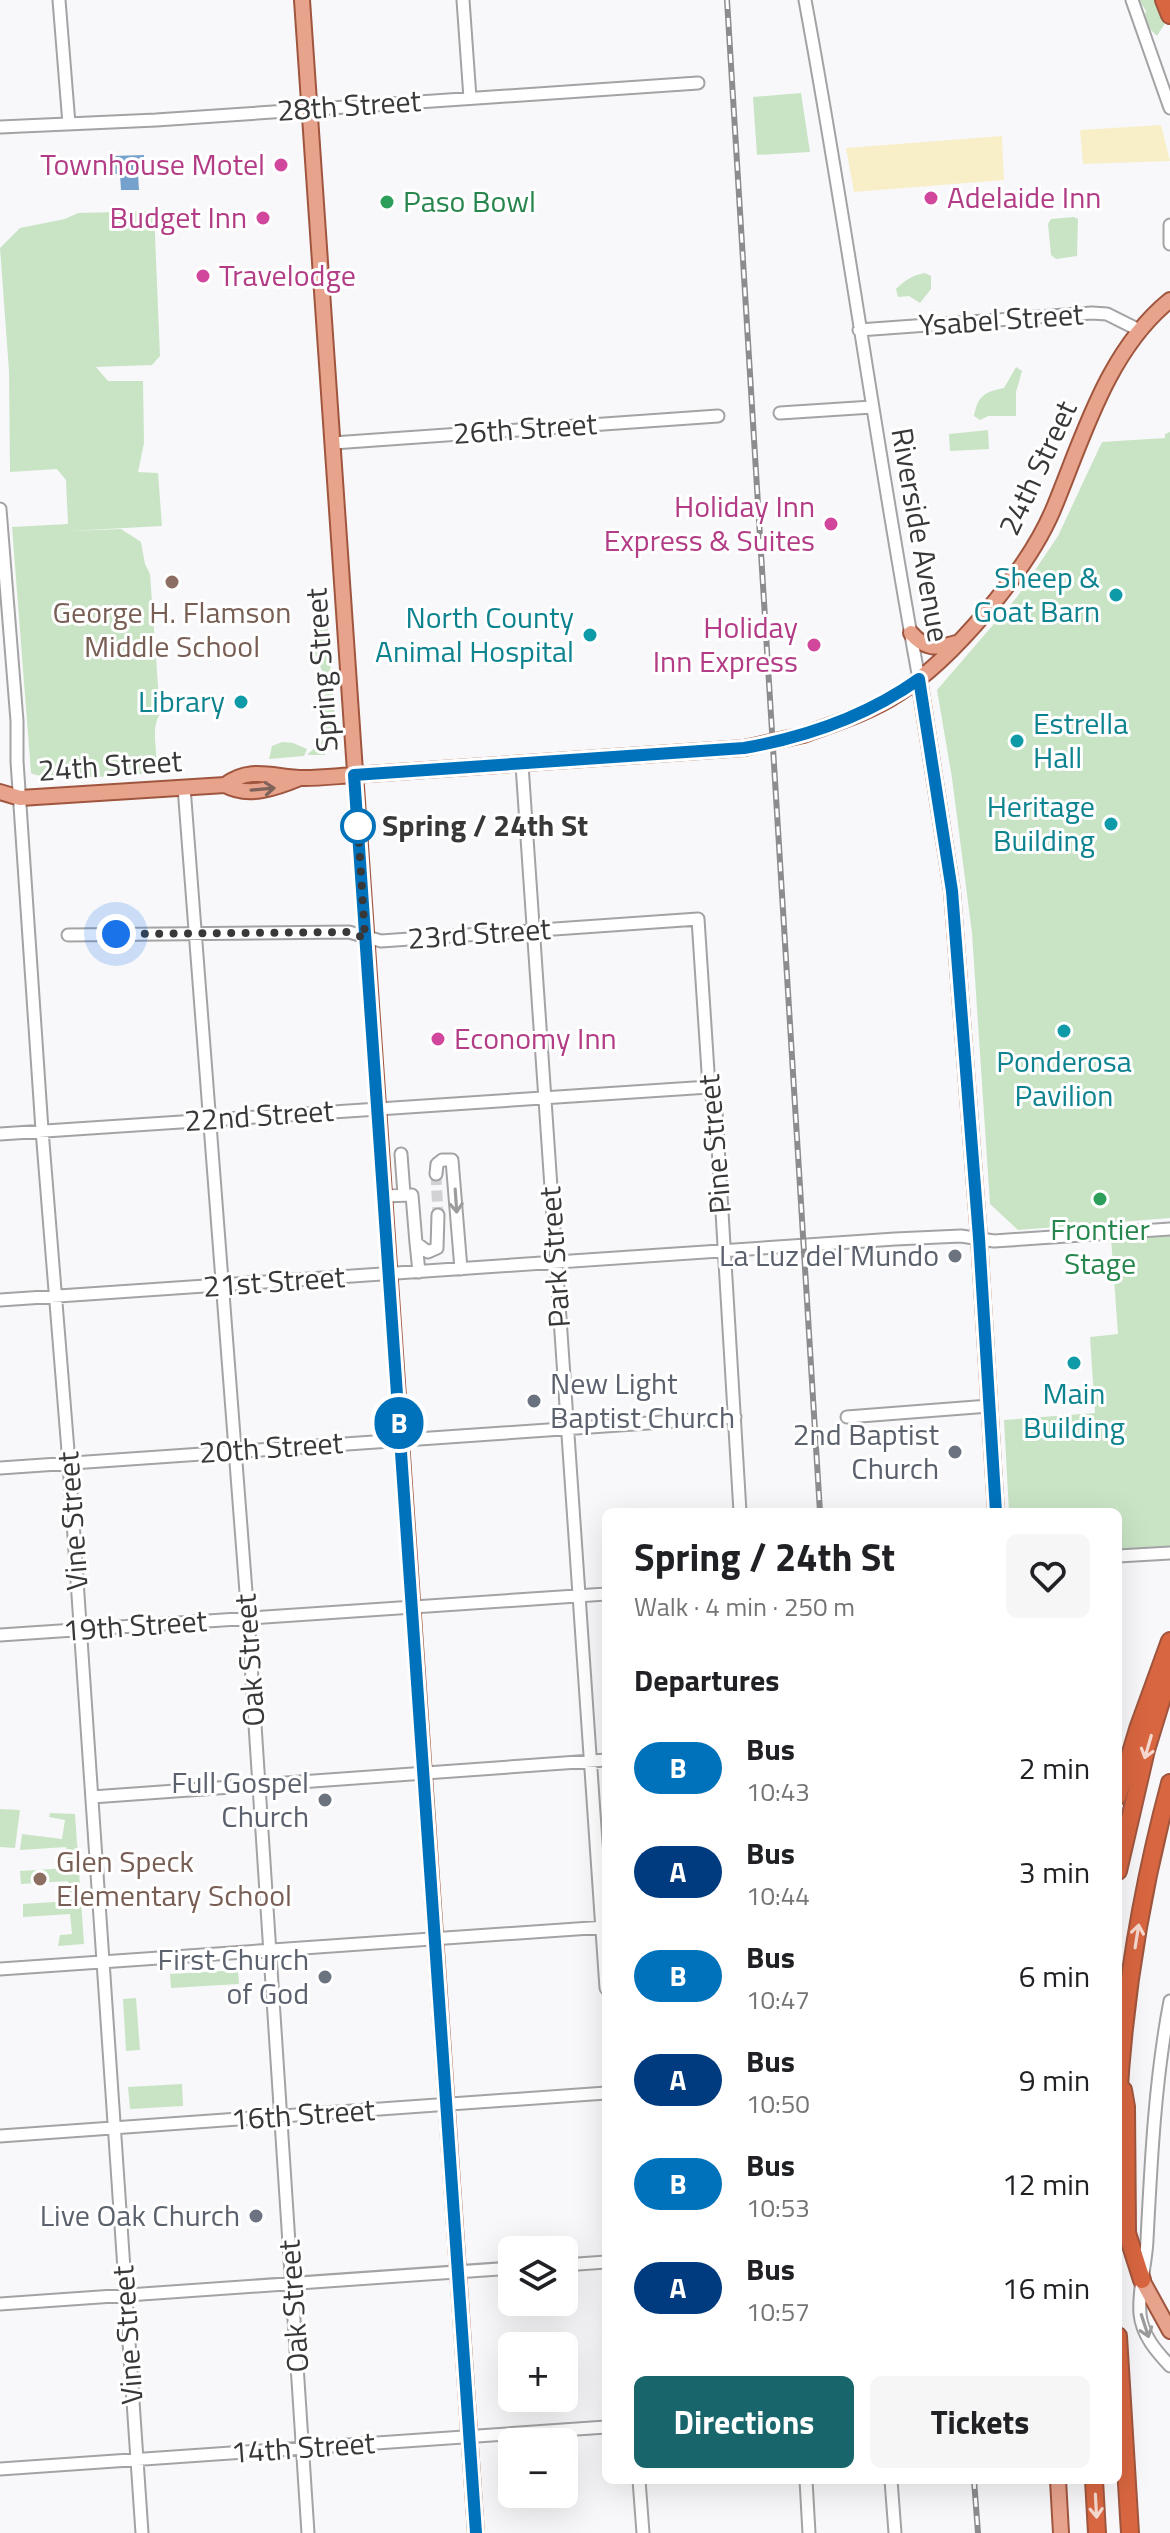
<!DOCTYPE html>
<meta charset="utf-8">
<style>
body{margin:0;font-family:"Titillium Web",sans-serif;background:#f6f6f6;color:#202124;height:100vh;display:flex;flex-direction:column;font-size:30px;white-space:nowrap}
*{box-sizing:border-box;margin:0}
p{font-size:26px;color:#757577}
.icon{flex:none;width:44px;height:44px;fill:none;stroke:currentColor;stroke-width:2;stroke-linecap:round;stroke-linejoin:round}
.map{position:relative;flex:1;overflow:hidden}
.drawer{position:absolute;left:602px;top:1508px;width:520px;height:976px;display:flex;flex-direction:column;background:#fff;border-radius:12px;box-shadow:0 8px 32px #0002}
.drawer>*{flex:none}
.badge{padding:0 16px;border-radius:26px;font-size:28px;line-height:52px}
.fabs{position:absolute;left:498px;top:2236px;display:grid;gap:16px}
.fabs a{display:grid;place-items:center;width:80px;height:80px;border-radius:12px;background:#fff;box-shadow:0 8px 32px #0002;font-size:40px}
.you{position:absolute;width:40px;height:40px;margin:-20px;border:6px solid #fff;border-radius:50%;background:#1a73e8;box-shadow:0 0 0 12px #1a73e833}
.map>.badge{position:absolute;translate:-50% -50%;box-shadow:0 0 0 4px #fff}
h2{padding:0 32px;font-size:30px;line-height:72px}
.round{display:grid;place-items:center;flex:none;width:84px;height:84px;border-radius:12px;background:#f6f6f6}
.summary{display:flex;align-items:center;justify-content:space-between;height:136px;padding:0 32px}
h1{font-size:38px;font-weight:700;line-height:60px}
.cta{display:flex;gap:16px;margin-top:auto;padding:16px 32px}
.cta a{flex:1;height:92px;border-radius:12px;background:#18666b;color:#fff;font-size:32px;font-weight:700;line-height:92px;text-align:center}
.cta a+a{background:#f6f6f6;color:#202124}
ul{padding:0;list-style:none}
li{display:flex;align-items:center;gap:24px;height:104px;padding:0 32px}
li div{flex:1}
li b{display:block;font-size:30px}
li em{font-style:normal}
li .badge{min-width:88px;font-weight:700;text-align:center}
.map>svg:first-child{display:block}
</style>
<div class="map">
<svg width="1170" height="2533" viewBox="0 0 1170 2533">
<rect width="100%" height="100%" fill="#f8f8fb"/>
<path fill="#c9e4c5" d="M1139 0H1160L1157 7 1165 15 1166 22 1157 36 1143 22 1146 11Z
M801 93 810 152 757 155 753 97Z
M154 211 160 356 152 365 96 367 108 381H143L144 443 138 472 158 473 162 526 68 531 121 529 141 542 145 564 150 574 160 714C149 731 160 753 155 772L151 773C129 775 45 782 31 773L12 527 68 524 66 480 57 469 10 472 9 371 0 248 20 228 65 219 78 213Z
M1074 217 1078 219 1077 256 1056 259 1051 255 1048 224 1051 219Z
M925 273 931 276V289L920 303 909 296 898 297 896 289C905 280 913 275 925 273Z
M1016 367 1022 371 1016 392V416H988L980 420 974 416C978 395 985 392 1004 388Z
M988 430 989 449 950 451 949 434Z
M1170 432V1218L1018 1230 990 1204 972 933 952 778 937 690 1017 597 1058 536 1102 442 1165 438V434Z
M328 627 331 677H323C323 666 314 660 315 649 315 640 320 638 318 628Z
M324 691H333L336 736 325 746V755H307L326 737 320 719 325 699Z
M282 742 293 743 307 749 304 756 269 759 272 746Z
M1170 1234V1547L1118 1549V1512H1009L1004 1420 1095 1413 1090 1337 1118 1334 1111 1238Z
M0 1809 20 1810 15 1848 0 1847Z
M50 1813 75 1814 84 1944 58 1946 60 1935 72 1934 70 1914 23 1917V1904L70 1901 68 1881 21 1884 20 1871 68 1868 66 1847 20 1850 22 1834 62 1839 65 1820 49 1817Z
M238 1970 239 1984 171 1988 170 1974Z
M136 1998 140 2050 126 2051 123 1999Z
M182 2084 183 2106 130 2109 128 2087Z"/>
<path fill="#f8efc9" d="M1161 125 1170 161 1083 164 1080 130Z
M1002 136 1004 180 854 192 846 148Z"/>
<path fill="#75a2cc" d="M144 155 145 173 138 174 139 190H121L120 174H112L111 156Z"/>
<g fill="none" stroke-linecap="round" stroke-linejoin="round">
<path stroke="#d2d2d4" stroke-width="11" stroke-dasharray="11 5.5" stroke-linecap="butt" d="M436 1174 438 1215"/>
<g stroke="#a3a3a5" stroke-width="15">
<path id="minor" d="M59 0 69 124
M463 0 470 98
M805 0C847 225 877 453 919 679
M1132 0 1170 108
M0 127 156 120 698 83
M1170 225V244
M859 330 1092 313 1107 314 1139 330
M780 413 872 407
M333 443 718 416
M0 509 17 721V761L42 1130 69 1463 142 2533
M522 765 606 1988
M184 787 248 1618 308 2533
M68 935 349 932 381 941 698 919 709 1087 716 1112 740 1512
M0 1134 709 1087
M401 1154 404 1194
M436 1174 437 1164 442 1160H452L461 1269
M383 1196 412 1195 416 1243 428 1252 437 1248 438 1215
M416 1243 419 1272
M0 1300 895 1239 961 1236 994 1241 1170 1229
M847 1417 989 1406
M0 1468 735 1417
M1118 1556 1170 1553
M0 1635 606 1594
M92 1797 606 1760
M0 1969 605 1927
M1170 2001C1155 2079 1151 2161 1147 2240 1146 2265 1138 2289 1140 2314 1142 2335 1156 2351 1170 2366
M0 2136 606 2093
M564 2265 606 2262
M0 2304 512 2268
M0 2469 606 2427
M639 2480 643 2533
M806 2480 809 2533
M891 2480 895 2533"/>
</g>
<g stroke="#a0563e" stroke-width="18">
<path id="major" d="M302 0 476 2533
M911 633C925 649 936 649 956 643
M919 679 952 891 979 1238 996 1512
M803 735C835 723 869 713 898 694 953 659 1027 571 1053 510 1083 438 1107 351 1170 300
M225 785C251 765 275 778 304 778 321 778 338 776 354 775L744 748
M0 792 20 798 225 785C248 798 276 788 300 778
M1142 2280 1170 2331
M1058 2480 1061 2533"/>
</g>
<g stroke="#a0563e" stroke-width="20">
<path id="highway" d="M1164 0 1170 15
M1118 1796 1138 1729 1170 1641
M1118 1871 1146 1750 1170 1672
M1123 2090 1126 2107 1127 2233 1142 2280
M1118 2102C1124 1994 1142 1887 1170 1783
M1118 2336 1130 2533
M1094 2480 1097 2533"/>
</g>
<use href="#minor" stroke="#fff" stroke-width="11"/>
<use href="#major" stroke="#e8a38c" stroke-width="14"/>
<use href="#highway" stroke="#d86640" stroke-width="16"/>
<g stroke="#8c8c8e" stroke-width="6">
<path id="rail" d="M727 0 820 1512
M974 2480 978 2533"/>
</g>
<use href="#rail" stroke="#fff" stroke-width="3" stroke-dasharray="9" stroke-linecap="butt"/>
<g stroke="#a0563e" stroke-width="18" stroke-linecap="butt">
<path id="major-bridge" d="M744 748 803 735"/>
</g>
<use href="#major-bridge" stroke="#e8a38c" stroke-width="14"/>
</g>
<defs><path id="oneway-shaft" d="M-6 0H5M1.5-3L5.5 0L1.5 3" fill="none" stroke-width="1.6" stroke-linecap="round" stroke-linejoin="round" transform="scale(2)"/></defs>
<use stroke="#7e635a" href="#oneway-shaft" transform="translate(263 789) rotate(-5)"/>
<g stroke="#9c9c9c">
<use href="#oneway-shaft" transform="translate(456 1201) rotate(86)"/>
<use href="#oneway-shaft" transform="translate(1145 2326) rotate(72)"/>
</g>
<g stroke="#f5d9cf">
<use href="#oneway-shaft" transform="translate(1148 1747) rotate(106)"/>
<use href="#oneway-shaft" transform="translate(1137 1936) rotate(-81)"/>
<use href="#oneway-shaft" transform="translate(1096 2506) rotate(87)"/>
</g>
<g fill="none" stroke-linecap="round" stroke-linejoin="round">
<g stroke="#fff" stroke-width="18">
<path id="line" d="M476 2533 354 775 744 748C807 737 867 716 919 679L952 891 979 1238 996 1512"/>
</g>
<use href="#line" stroke="#0072bc" stroke-width="12"/>
<path stroke="#383839" stroke-width="8" stroke-dasharray="0 14.4" d="M116 934 349 932 365 938 358 826"/>
</g>
<g fill="#d1479c" stroke="#fff" stroke-width="3">
<circle cx="281" cy="165" r="8"/>
<circle cx="931" cy="198" r="8"/>
<circle cx="263" cy="218" r="8"/>
<circle cx="203" cy="276" r="8"/>
<circle cx="831" cy="524" r="8"/>
<circle cx="814" cy="645" r="8"/>
<circle cx="438" cy="1039" r="8"/>
</g>
<g fill="#2e9e5b" stroke="#fff" stroke-width="3">
<circle cx="387" cy="202" r="8"/>
<circle cx="1100" cy="1199" r="8"/>
</g>
<g fill="#8d6e63" stroke="#fff" stroke-width="3">
<circle cx="172" cy="582" r="8"/>
<circle cx="40" cy="1879" r="8"/>
</g>
<g fill="#0f9aa8" stroke="#fff" stroke-width="3">
<circle cx="1116" cy="595" r="8"/>
<circle cx="590" cy="635" r="8"/>
<circle cx="241" cy="702" r="8"/>
<circle cx="1017" cy="741" r="8"/>
<circle cx="1111" cy="824" r="8"/>
<circle cx="1064" cy="1031" r="8"/>
<circle cx="1074" cy="1363" r="8"/>
</g>
<circle fill="#fff" stroke="#0072bc" stroke-width="4" cx="358" cy="826" r="16"/>
<g fill="#6b7280" stroke="#fff" stroke-width="3">
<circle cx="955" cy="1256" r="8"/>
<circle cx="534" cy="1401" r="8"/>
<circle cx="955" cy="1452" r="8"/>
<circle cx="325" cy="1800" r="8"/>
<circle cx="325" cy="1977" r="8"/>
<circle cx="256" cy="2216" r="8"/>
</g>
<g text-anchor="middle" stroke-width="6" stroke-linejoin="round" paint-order="stroke">
<g font-size="30" fill="#383839" stroke="#fff">
<text transform="translate(349 106) rotate(-4)" y="10">28th Street</text>
<text transform="translate(1001 320) rotate(-4)" y="10">Ysabel Street</text>
<text transform="translate(525 429) rotate(-4)" y="10">26th Street</text>
<text transform="translate(1038 468) rotate(-65)" y="10">24th Street</text>
<text transform="translate(920 535) rotate(80)" y="10">Riverside Avenue</text>
<text transform="translate(322 670) rotate(-94)" y="10">Spring Street</text>
<text transform="translate(110 766) rotate(-4)" y="10">24th Street</text>
<text transform="translate(479 934) rotate(-4)" y="10">23rd Street</text>
<text transform="translate(259 1116) rotate(-4)" y="10">22nd Street</text>
<text transform="translate(715 1144) rotate(-95)" y="10">Pine Street</text>
<text transform="translate(555 1257) rotate(-94)" y="10">Park Street</text>
<text transform="translate(274 1282) rotate(-4)" y="10">21st Street</text>
<text transform="translate(271 1448) rotate(-4)" y="10">20th Street</text>
<text transform="translate(73 1521) rotate(-94)" y="10">Vine Street</text>
<text transform="translate(135 1626) rotate(-4)" y="10">19th Street</text>
<text transform="translate(250 1660) rotate(-94)" y="10">Oak Street</text>
<text transform="translate(303 2115) rotate(-4)" y="10">16th Street</text>
<text transform="translate(294 2306) rotate(-94)" y="10">Oak Street</text>
<text transform="translate(128 2335) rotate(-94)" y="10">Vine Street</text>
<text transform="translate(303 2448) rotate(-4)" y="10">14th Street</text>
</g>
<g font-size="30" fill="#b23c85" stroke="#fff" text-anchor="end">
<text x="265" y="175">Townhouse Motel</text>
<text x="947" y="208" text-anchor="start">Adelaide Inn</text>
<text x="247" y="228">Budget Inn</text>
<text x="219" y="286" text-anchor="start">Travelodge</text>
<text x="815" y="517">Holiday Inn<tspan x="815" dy="34">Express &amp; Suites</tspan></text>
<text x="798" y="638">Holiday<tspan x="798" dy="34">Inn Express</tspan></text>
<text x="454" y="1049" text-anchor="start">Economy Inn</text>
</g>
<g font-size="30" fill="#27864d" stroke="#fff" text-anchor="start">
<text x="403" y="212">Paso Bowl</text>
<text x="1100" y="1240" text-anchor="middle">Frontier<tspan x="1100" dy="34">Stage</tspan></text>
</g>
<g font-size="30" fill="#0d838f" stroke="#fff" text-anchor="end">
<text x="1100" y="588">Sheep &amp;<tspan x="1100" dy="34">Goat Barn</tspan></text>
<text x="574" y="628">North County<tspan x="574" dy="34">Animal Hospital</tspan></text>
<text x="225" y="712">Library</text>
<text x="1033" y="734" text-anchor="start">Estrella<tspan x="1033" dy="34">Hall</tspan></text>
<text x="1095" y="817">Heritage<tspan x="1095" dy="34">Building</tspan></text>
<text x="1064" y="1072" text-anchor="middle">Ponderosa<tspan x="1064" dy="34">Pavilion</tspan></text>
<text x="1074" y="1404" text-anchor="middle">Main<tspan x="1074" dy="34">Building</tspan></text>
</g>
<g font-size="30" fill="#785e54" stroke="#fff">
<text x="172" y="623">George H. Flamson<tspan x="172" dy="34">Middle School</tspan></text>
<text x="56" y="1872" text-anchor="start">Glen Speck<tspan x="56" dy="34">Elementary School</tspan></text>
</g>
<g font-size="30" font-weight="bold" fill="#383839" stroke="#fff" text-anchor="start">
<text x="382" y="836">Spring / 24th St</text>
</g>
<g font-size="30" fill="#5b616d" stroke="#fff" text-anchor="end">
<text x="939" y="1266">La Luz del Mundo</text>
<text x="550" y="1394" text-anchor="start">New Light<tspan x="550" dy="34">Baptist Church</tspan></text>
<text x="939" y="1445">2nd Baptist<tspan x="939" dy="34">Church</tspan></text>
<text x="309" y="1793">Full Gospel<tspan x="309" dy="34">Church</tspan></text>
<text x="309" y="1970">First Church<tspan x="309" dy="34">of God</tspan></text>
<text x="240" y="2226">Live Oak Church</text>
</g>
</g>
</svg>
<div class="fabs">
<a><svg class="icon" aria-label="layers" viewBox="0 0 24 24"><path d="M12 4l9 5-9 5-9-5zM3 14l9 5 9-5"/></svg></a>
<a>+</a>
<a>−</a>
</div>
<div class="you" style="left:116px;top:934px"></div>
<b class="badge" style="left:399px;top:1423px;background:#0072bc;color:#fff">B</b>
<section class="drawer">
<div class="summary"><div><h1>Spring / 24th St</h1><p>Walk · 4 min · 250 m</p></div><a class="round"><svg class="icon" aria-label="heart" viewBox="0 0 24 24"><path d="M12 20l-8-8c-3-5 5-10 8-4 3-6 11-1 8 4z"/></svg></a></div>
<h2>Departures</h2>
<ul>
<li><span class="badge" style="background:#0072bc;color:#fff">B</span><div><b>Bus</b><p>10:43</p></div><em>2 min</em></li>
<li><span class="badge" style="background:#003b80;color:#fff">A</span><div><b>Bus</b><p>10:44</p></div><em>3 min</em></li>
<li><span class="badge" style="background:#0072bc;color:#fff">B</span><div><b>Bus</b><p>10:47</p></div><em>6 min</em></li>
<li><span class="badge" style="background:#003b80;color:#fff">A</span><div><b>Bus</b><p>10:50</p></div><em>9 min</em></li>
<li><span class="badge" style="background:#0072bc;color:#fff">B</span><div><b>Bus</b><p>10:53</p></div><em>12 min</em></li>
<li><span class="badge" style="background:#003b80;color:#fff">A</span><div><b>Bus</b><p>10:57</p></div><em>16 min</em></li>
</ul>
<div class="cta"><a>Directions</a><a>Tickets</a></div>
</section>
</div>
